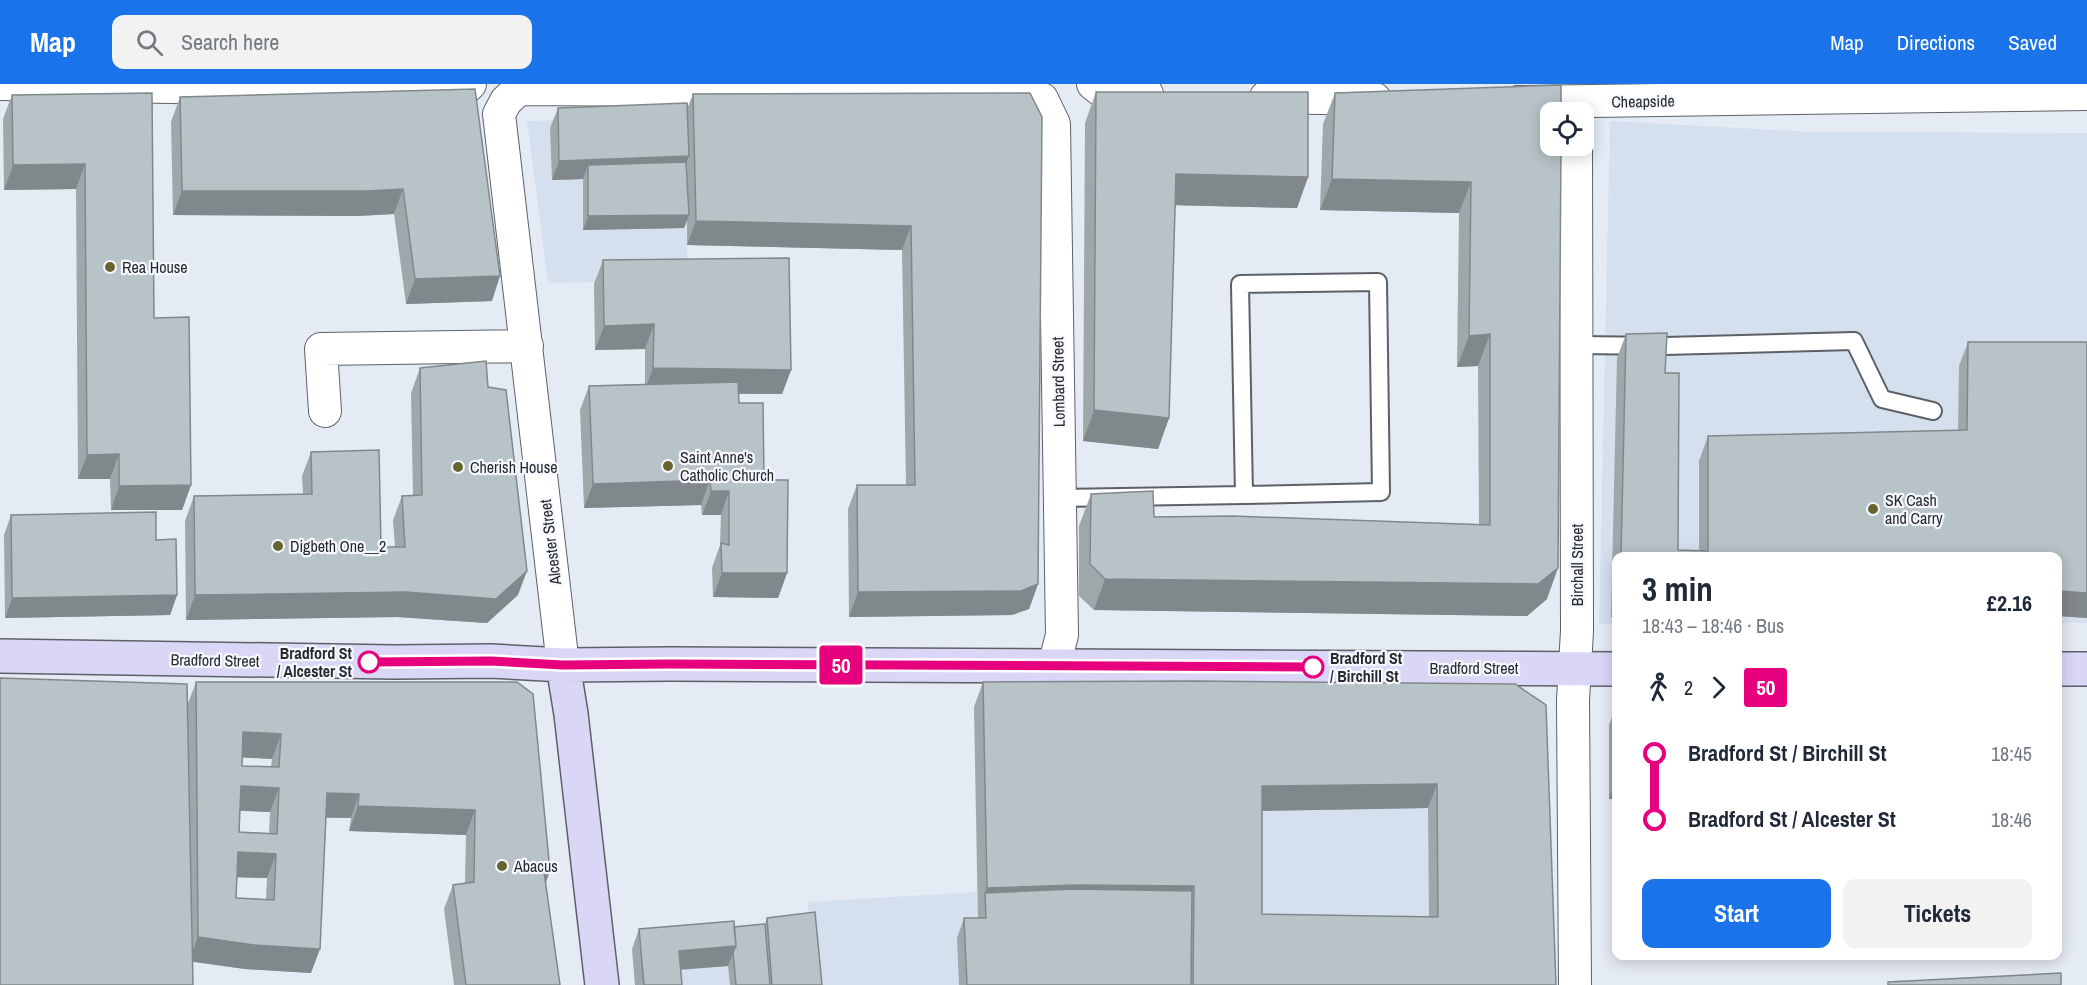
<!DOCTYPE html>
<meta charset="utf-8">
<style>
body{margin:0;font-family:"Archivo Narrow",sans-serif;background:#f2f2f3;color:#1f2937;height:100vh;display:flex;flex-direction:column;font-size:22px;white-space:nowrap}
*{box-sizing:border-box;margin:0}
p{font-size:20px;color:#747a83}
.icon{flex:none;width:33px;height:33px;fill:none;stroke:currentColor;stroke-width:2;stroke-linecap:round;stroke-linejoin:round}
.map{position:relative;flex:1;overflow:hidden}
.side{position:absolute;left:1612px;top:468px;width:450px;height:408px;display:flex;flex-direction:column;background:#fff;border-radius:12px;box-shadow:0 3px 15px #0003}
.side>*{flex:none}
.badge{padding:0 12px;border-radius:4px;font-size:21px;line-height:39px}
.controls{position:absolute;left:1540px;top:18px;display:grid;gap:12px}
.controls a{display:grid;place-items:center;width:54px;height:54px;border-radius:12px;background:#fff;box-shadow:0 3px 15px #0003;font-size:30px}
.map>.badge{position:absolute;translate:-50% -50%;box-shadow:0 0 0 3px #fff}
.legs{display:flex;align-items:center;gap:9px;height:66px;padding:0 30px;font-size:20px}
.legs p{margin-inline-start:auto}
.summary{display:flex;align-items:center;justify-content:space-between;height:102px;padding:0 30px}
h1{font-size:33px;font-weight:700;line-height:45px}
.action{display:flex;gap:12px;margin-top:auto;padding:12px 30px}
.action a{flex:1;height:69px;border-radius:12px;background:#1a73e8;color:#fff;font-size:24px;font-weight:700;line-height:69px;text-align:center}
.action a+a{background:#f2f2f3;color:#1f2937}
ul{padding:0 30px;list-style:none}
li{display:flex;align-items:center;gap:21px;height:66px;font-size:22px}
li i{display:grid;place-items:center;width:9px;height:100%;margin:0 8px;background:currentColor}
li i::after{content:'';width:15px;height:15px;margin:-8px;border:4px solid;border-radius:50%;background:#fff}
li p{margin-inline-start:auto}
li:first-child i{background:linear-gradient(#0000 50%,currentColor 0)}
li:last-child i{background:linear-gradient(currentColor 50%,#0000 0)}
header{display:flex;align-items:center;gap:36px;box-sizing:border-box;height:84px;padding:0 30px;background:#1a73e8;color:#fff}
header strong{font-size:28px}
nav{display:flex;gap:33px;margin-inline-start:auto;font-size:21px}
.search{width:420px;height:54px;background:#f2f2f3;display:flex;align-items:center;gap:15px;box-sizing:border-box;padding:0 21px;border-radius:12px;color:#747a83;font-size:22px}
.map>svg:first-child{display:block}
</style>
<header>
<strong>Map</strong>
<div class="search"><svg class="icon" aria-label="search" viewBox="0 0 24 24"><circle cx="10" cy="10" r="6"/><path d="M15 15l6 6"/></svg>Search here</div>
<nav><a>Map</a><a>Directions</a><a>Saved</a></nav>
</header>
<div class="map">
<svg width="2087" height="901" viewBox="0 0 2087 901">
<rect width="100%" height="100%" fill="#e5ebf4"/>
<path fill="#d5e0ef" d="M684 34 688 196 548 199 527 37Z
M1610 37 1813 48 2087 49V539H2058V472H1617V540H1599Z
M1185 622 1536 625 1546 901H635L632 865 760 854 808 847V818L977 808 974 623Z"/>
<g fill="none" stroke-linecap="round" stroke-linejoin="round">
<g stroke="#5c6168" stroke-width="20">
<path id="lane" d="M1577 261 1665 262 1854 257 1882 315 1933 327
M1060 414 1244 411 1240 200 1378 198 1381 408 1244 411"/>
</g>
<g stroke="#5c6168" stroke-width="34">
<path id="street" d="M0 0 461 8 470 0
M1093 0 1106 10H1147
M1266 13 1375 15
M1518 18 2087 10
M325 327 321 265 527 262
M563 581 499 30 506 17 519 5 1017 8 1042 15 1054 40 1062 551 1054 582
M1575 901 1573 616 1577 547 1576 62"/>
</g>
<g stroke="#5c6168" stroke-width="36">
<path id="secondary" d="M0 572 394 578 491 577 563 581 671 580 1617 585
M563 581 571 630 602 901
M2058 585H2087"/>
</g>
<use href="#lane" stroke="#fff" stroke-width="16"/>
<use href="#street" stroke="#fff" stroke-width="32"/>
<use href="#secondary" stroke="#dad6f6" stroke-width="33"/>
</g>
<path fill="#9ea8ab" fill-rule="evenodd" d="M1561 1 1547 515 1527 532 1094 526 1079 512V442L1091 410 1154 433 1479 441 1478 282 1457 283 1459 129 1320 126 1323 40 1335 9Z
M475 5 492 217 406 220 394 130 357 132 173 131 171 38 180 13Z
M1096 8 1308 93 1297 124 1175 121 1169 334 1158 365 1083 357 1085 39Z
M152 9 154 234 191 401 182 426H111L110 395H78L76 105 4 106 3 35 12 11Z
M1030 9 1038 500 1029 525 1012 531 849 533 848 425 857 401H906L902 166 687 161V137L684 144 583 146V95L552 96 550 44 558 24 687 25 693 10Z
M603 176 791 286 782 310H739V319L764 396 787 489 778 514 713 513 712 484 720 461 721 431H702L701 421 584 424 580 326 589 302 645 300V265L595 266 594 200Z
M1626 250 1665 289 1678 466 1699 467V377L1708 352 1958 346 1959 282 1968 258H2087V534L2058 532V472H1617V533H1611L1617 274Z
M420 284 488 303 518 511 487 539 397 533 186 536 185 437 194 412 303 410 302 392 311 368 381 463H395L393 436 402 412H413L411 309Z
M11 431 156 456 177 511 170 531 5 534 4 451Z
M196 598H517L550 787 545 800 560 901H454L444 825 453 801 465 799 466 751 349 747 351 734H326L311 889 245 885 193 878 187 622ZM242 673 272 675 271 683 242 682ZM240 727 270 728 269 749 239 748ZM237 793 267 794 266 815 236 814Z
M983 598 1515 600 1556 901H959L957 854 964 834H978L974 623ZM1428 724 1429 833 1262 830V727Z
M1616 621 1617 715H1609V641Z
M767 834 822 901H730L728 882 680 886 682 901H635L632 865 639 845 734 843 765 840Z"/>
<path fill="#81888b" d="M689 72 681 92 588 81 583 95 552 96 559 77Z
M85 80 76 105 4 106 13 81Z
M1176 90 1308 93 1297 124 1165 121Z
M1332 95 1471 98 1459 129 1320 126Z
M403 105 394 130 357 132 173 131 182 107Z
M689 131 684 144 583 146 588 132Z
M696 137 911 142 902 166 687 161Z
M500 192 492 217 406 220 415 195Z
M654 240 645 265 595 266 604 242Z
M1490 250 1478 282 1457 283 1469 252Z
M653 284 791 286 782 310 644 309Z
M1094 326 1169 334 1158 365 1083 357Z
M119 370 110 395H78L87 371Z
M710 396 701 421 584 424 593 400Z
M191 401 182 426H111L119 402Z
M711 407H729L721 431H702Z
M1558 484 1547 515 1527 532 1094 526 1105 495Z
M527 487 518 511 487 539 397 533 186 536 195 511Z
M722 489H787L778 514 713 513Z
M1038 500 1029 525 1012 531 849 533 858 508Z
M2058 507 2087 509V534L2058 532Z
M177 511 170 531 5 534 12 514Z
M1617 517V533H1611Z
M243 648 281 650 272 675 234 673Z
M1616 696H1617V715H1609Z
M1437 700 1428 724 1253 727 1262 702Z
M241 702 279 704 270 728 232 726Z
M327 709 359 710 351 734 319 733Z
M358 722 475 726 466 751 349 747Z
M238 768 276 770 267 794 229 793Z
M550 787 541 812 544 788Z
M1076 801 1194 802 1185 827 985 809 987 804Z
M198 853 320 865 311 889 245 885 189 877Z
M736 862 728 882 672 886 679 867Z"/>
<path fill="#b8c3c7" stroke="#81888b" stroke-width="1.5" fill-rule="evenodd" d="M1561 1V28H1551V62H1561L1558 484 1538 500 1105 495 1090 480 1091 410 1153 407 1154 433 1232 432 1490 441V250L1469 252 1471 98 1332 95 1335 9Z
M475 5 500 192 415 195 403 105 366 107H182L180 13Z
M1096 8H1308V93L1176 90 1169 334 1094 326Z
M152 9 154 234 189 233 191 401 119 402V370L87 371 85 80 13 81 12 11Z
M1030 9 1042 33 1038 500 1021 507 858 508 857 401H915L911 142 696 137 693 10Z
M687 19 689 72 559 77 558 24Z
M686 78 689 131 588 132V81Z
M789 174 791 286 653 284 654 240 604 242 603 176Z
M1667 249 1665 289H1679L1678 466 1708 467V352L1967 346 1968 258H2087V509L2058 507V472H1621L1626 250Z
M486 277 488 303 506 306 527 487 496 515 406 508 195 511 194 412 312 410 311 368 379 366 381 463H405L402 412 422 411 420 284Z
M738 298 739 319H763L764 396H788L787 489H722L721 459 729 461V407H711L710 396 593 400 589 302Z
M156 428V456L176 455 177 511 12 514 11 431Z
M0 594 187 600 193 901H0Z
M1195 597 1515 600 1546 621 1556 901H1193L1194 802 1076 801 987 804 983 598ZM1437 700 1438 833 1262 830V702Z
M196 598H517L533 610 550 787 544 788 560 901H466L453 801 474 798 475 726 358 722 359 710 327 709 320 865 254 861 198 853ZM243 648 281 650 279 683 242 682ZM241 702 279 704 277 750 239 748ZM238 768 276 770 274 816 236 814Z
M1616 621H1617V696H1616Z
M1075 805 1192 807 1191 901H967L964 834H986L985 809Z
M815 828 822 901H772L767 834Z
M734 837 736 862 679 867 682 901H644L639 845Z
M765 840 770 901H736L733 868 736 862 734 843Z
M2061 889V901H1888V898Z"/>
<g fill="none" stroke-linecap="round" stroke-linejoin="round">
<g stroke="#fff" stroke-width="14">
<path id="line-1" d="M369 578 491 577 563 581 670 580 1313 583"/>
</g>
<use href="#line-1" stroke="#e6007e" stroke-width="9"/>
</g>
<g fill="#676430" stroke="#f5f8fe" stroke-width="2">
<circle cx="110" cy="183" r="6"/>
<circle cx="668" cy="382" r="6"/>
<circle cx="458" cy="383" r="6"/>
<circle cx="1873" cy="425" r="6"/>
<circle cx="278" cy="462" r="6"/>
<circle cx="502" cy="782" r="6"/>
</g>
<g fill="#fff" stroke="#e6007e" stroke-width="3">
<circle cx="369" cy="578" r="10"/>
<circle cx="1313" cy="583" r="10"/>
</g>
<g text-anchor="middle" stroke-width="4.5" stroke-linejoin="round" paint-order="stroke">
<g font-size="16" fill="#282a2d" stroke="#f5f8fe">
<text transform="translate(1643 17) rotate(-1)" y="6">Cheapside</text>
<text transform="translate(1058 298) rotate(-91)" y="6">Lombard Street</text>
<text transform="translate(550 458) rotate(-97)" y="6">Alcester Street</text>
<text transform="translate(1577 481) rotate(-90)" y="6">Birchall Street</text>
<text transform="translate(215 576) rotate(1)" y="6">Bradford Street</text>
<text x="1474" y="590">Bradford Street</text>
</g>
<g font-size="16" fill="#282a2d" stroke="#f5f8fe" text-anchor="start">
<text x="122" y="189">Rea House</text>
<text x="680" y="379">Saint Anne's<tspan x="680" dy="18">Catholic Church</tspan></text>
<text x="470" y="389">Cherish House</text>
<text x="1885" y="422">SK Cash<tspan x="1885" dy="18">and Carry</tspan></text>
<text x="290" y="468">Digbeth One__2</text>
<text x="514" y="788">Abacus</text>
</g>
<g font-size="16" font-weight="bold" fill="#282a2d" stroke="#f5f8fe" text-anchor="end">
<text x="352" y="575">Bradford St<tspan x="352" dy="18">/ Alcester St</tspan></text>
<text x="1330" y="580" text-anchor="start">Bradford St<tspan x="1330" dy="18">/ Birchill St</tspan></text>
</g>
</g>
</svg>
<div class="controls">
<a><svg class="icon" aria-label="locate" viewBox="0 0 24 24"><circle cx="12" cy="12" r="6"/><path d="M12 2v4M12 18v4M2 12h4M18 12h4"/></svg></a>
</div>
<b class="badge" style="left:841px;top:581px;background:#e6007e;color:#fff">50</b>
<section class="side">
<div class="summary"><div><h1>3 min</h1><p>18:43 – 18:46 · Bus</p></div><b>£2.16</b></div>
<div class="legs"><svg class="icon" aria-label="walk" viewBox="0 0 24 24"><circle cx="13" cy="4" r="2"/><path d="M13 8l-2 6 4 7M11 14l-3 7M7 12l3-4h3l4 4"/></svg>2<svg class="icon" aria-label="forward" viewBox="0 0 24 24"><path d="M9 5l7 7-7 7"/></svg><b class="badge" style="background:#e6007e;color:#fff">50</b></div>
<ul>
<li><i style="color:#e6007e"></i><b>Bradford St / Birchill St</b><p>18:45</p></li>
<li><i style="color:#e6007e"></i><b>Bradford St / Alcester St</b><p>18:46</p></li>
</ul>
<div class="action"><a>Start</a><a>Tickets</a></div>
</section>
</div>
